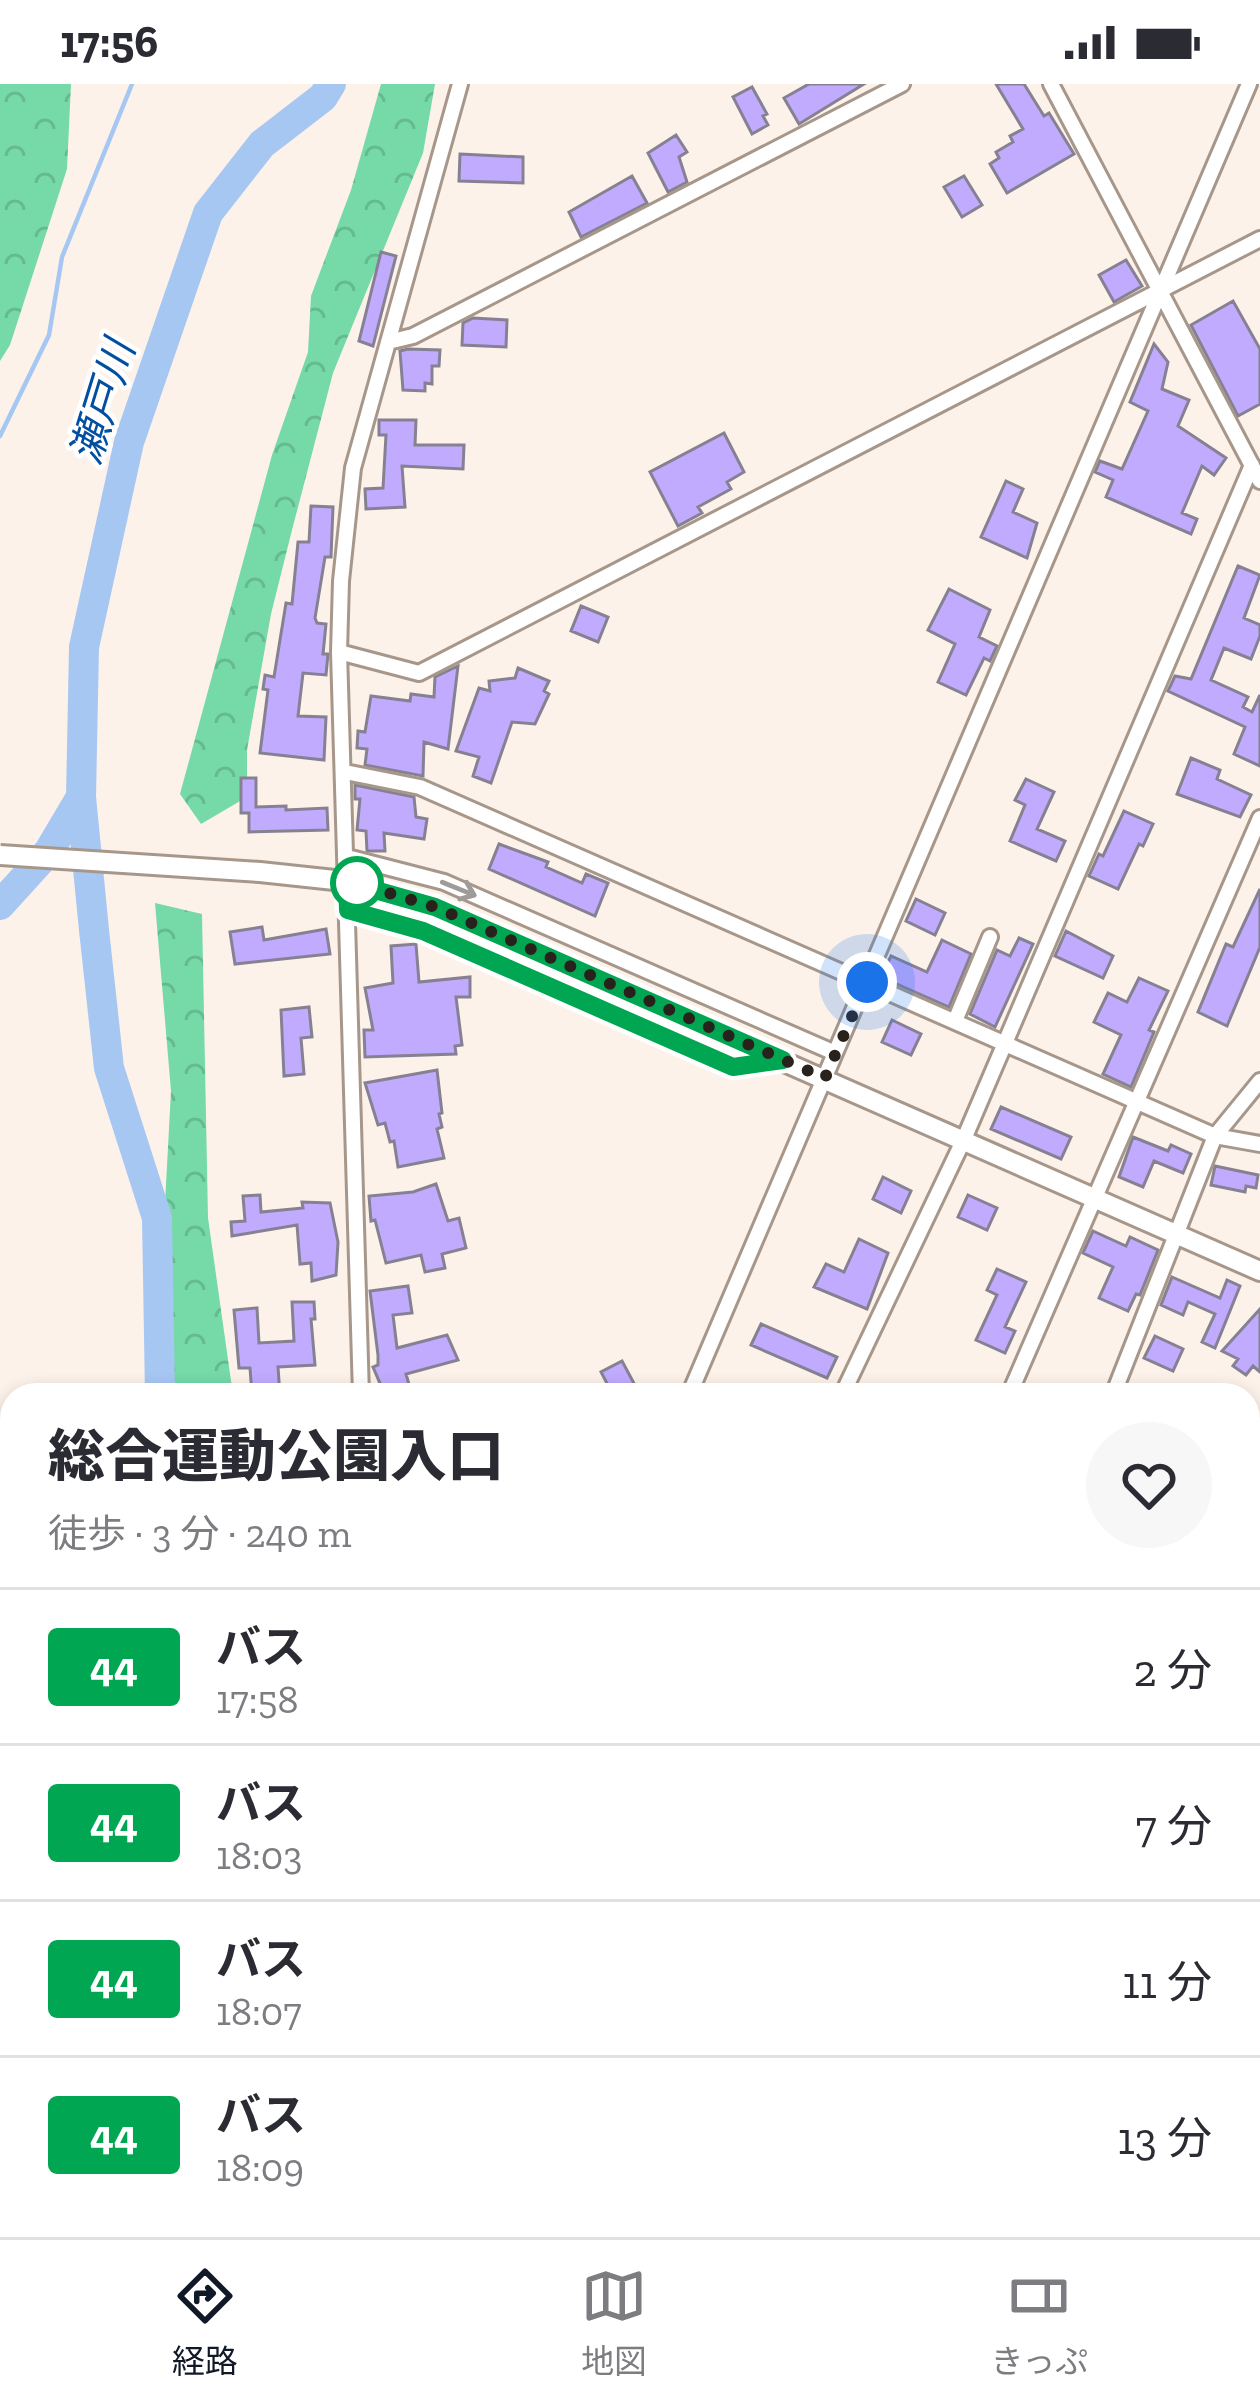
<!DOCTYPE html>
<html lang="ja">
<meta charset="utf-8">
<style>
body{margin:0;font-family:"Zilla Slab","Noto Sans JP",serif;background:#f7f7f7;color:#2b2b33;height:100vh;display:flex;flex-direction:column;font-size:45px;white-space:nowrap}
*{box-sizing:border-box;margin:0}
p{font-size:39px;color:#7c7c81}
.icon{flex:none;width:66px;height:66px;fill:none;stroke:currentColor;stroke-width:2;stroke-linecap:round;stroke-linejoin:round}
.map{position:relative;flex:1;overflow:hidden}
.details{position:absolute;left:0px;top:1299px;width:1260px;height:855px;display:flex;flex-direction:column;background:#fff;border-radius:36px 36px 0 0;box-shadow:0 6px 18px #0003}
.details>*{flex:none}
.badge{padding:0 24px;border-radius:9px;font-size:42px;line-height:78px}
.you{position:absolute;width:60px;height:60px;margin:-30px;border:9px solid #fff;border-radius:50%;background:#1a73e8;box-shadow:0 0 0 18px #1a73e833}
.map>.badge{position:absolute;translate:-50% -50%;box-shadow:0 0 0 6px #fff}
.round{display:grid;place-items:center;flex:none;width:126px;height:126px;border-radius:63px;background:#f7f7f7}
.headline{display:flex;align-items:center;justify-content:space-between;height:204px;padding:0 48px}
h1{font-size:57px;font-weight:800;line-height:90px}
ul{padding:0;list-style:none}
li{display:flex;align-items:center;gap:36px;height:156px;padding:0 48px;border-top:3px solid #e1e1e2}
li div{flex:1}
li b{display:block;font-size:45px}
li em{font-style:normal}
li .badge{min-width:132px;font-weight:700;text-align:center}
.status{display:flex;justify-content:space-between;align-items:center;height:84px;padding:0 60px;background:#fff;direction:ltr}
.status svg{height:33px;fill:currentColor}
.menu{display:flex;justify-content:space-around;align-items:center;height:168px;border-top:3px solid #e1e1e2;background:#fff;font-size:33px;color:#7c7c81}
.menu a{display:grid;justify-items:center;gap:6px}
.menu .active{color:#111827}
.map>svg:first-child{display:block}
</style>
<div class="status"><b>17:56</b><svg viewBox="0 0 49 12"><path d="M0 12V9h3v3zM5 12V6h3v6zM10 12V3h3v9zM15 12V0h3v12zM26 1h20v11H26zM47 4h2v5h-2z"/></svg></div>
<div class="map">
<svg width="1260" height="2153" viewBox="0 0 1260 2153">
<defs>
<pattern id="forest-crowns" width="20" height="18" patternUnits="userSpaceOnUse" patternTransform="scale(3)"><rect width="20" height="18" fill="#75d9a8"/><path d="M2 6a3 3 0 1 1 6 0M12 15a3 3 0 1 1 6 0" fill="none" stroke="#65ba90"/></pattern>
</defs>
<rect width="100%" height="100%" fill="#fcf2ea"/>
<path fill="url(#forest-crowns)" d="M0 0H71L67 85 10 261 0 277Z
M381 0H435L423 69 333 289 292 446 271 530 247 666V713L201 740 180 710 272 371 308 268 311 212 351 106Z
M155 819 202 830 208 1134 233 1311H175L164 1138 171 1007Z
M1260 1958V2153H1183L1190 2142H1248V2002Z"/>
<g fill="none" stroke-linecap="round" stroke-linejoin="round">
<path stroke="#a7c7f3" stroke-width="4.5" d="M0 352 49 251 62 173 132 0"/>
<path stroke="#a7c7f3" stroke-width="30" d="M0 821 49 767 81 713
M160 1311 157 1134 109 984 94 846 81 713 84 563 129 358 208 129 262 60 323 13 331 0
M0 1529 12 1552
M162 2142 164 2153"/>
</g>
<path fill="#c0abfe" stroke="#858192" stroke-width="3" d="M809 0H864L799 40 784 14Z
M996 0H1024L1044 32 1049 29 1074 70 1007 109 990 80 999 74 996 68 1013 58 1010 52 1023 45Z
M752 3 767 30 763 32 768 41 752 50 733 13Z
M676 51 687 68 679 73 687 98 668 108 648 69Z
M460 70 523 73V99L459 97Z
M632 92 647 119 581 153 569 128Z
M964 92 982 121 962 133 944 103Z
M381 168 396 172 373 262 359 257Z
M1126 176 1142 202 1114 218 1099 191Z
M1233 217 1260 265V320L1238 332 1191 241Z
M473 234 507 236 506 263 462 261 463 239Z
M1154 260 1168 278 1162 305 1189 316 1178 342 1226 374 1214 391 1202 382 1182 429 1197 435 1191 450 1106 413 1113 396 1095 388 1100 377 1122 385 1148 327 1130 318Z
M408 265 440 266 439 282H432V300L425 299V307L403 306 400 267Z
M379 336H416L415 361H464L463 385 402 382 405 423 366 425 365 405 383 404 386 351H379Z
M724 349 744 388 727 398 731 405 698 423 702 429 678 442 650 388Z
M1006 397 1023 405 1013 428 1037 439 1027 474 981 453Z
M311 422 333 423 331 473H325L315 534 317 539 326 540 323 570H328L326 591 303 589 298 632 326 633 324 676 260 669 268 606 263 605 265 591 274 593 286 519 292 520 298 458H309Z
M1238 482 1260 491 1244 534 1260 541V552L1251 575 1224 564 1211 596 1248 613 1243 623 1252 628 1260 611V682L1234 670 1245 643 1168 607 1175 592 1191 595Z
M949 505 990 526 979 553 997 562 990 577 984 574 966 611 938 598 955 560 928 546Z
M581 522 608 533 598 558 571 547Z
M458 582 448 665 424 658 423 692 365 681 367 665 357 664 358 647 365 648 371 612 410 617 411 610 434 613 435 593Z
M518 584 549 597 544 607 549 610 535 640 512 638 491 699 473 692 479 673 456 667 479 604 490 607 489 597 515 594Z
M1191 674 1220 686 1217 695 1251 711 1240 733 1177 710Z
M241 694H256V723L286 722V726L327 724 328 746 249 748V729H241Z
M1026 695 1054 708 1037 745 1065 757 1056 777 1010 757 1025 721 1015 716Z
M355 701 414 713 416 733 427 735 424 755 384 749 385 767H367L366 747 357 746 360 715H355Z
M1124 727 1153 740 1143 762 1139 760 1118 805 1089 792 1099 770 1103 772Z
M499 760 548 778 546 783 582 799 586 790 608 799 595 832 489 785Z
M1260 805V863L1227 942 1198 928 1226 860 1233 863Z
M916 815 945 829 935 851 906 837Z
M262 843 264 856 326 845 330 870 235 880 230 848Z
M1066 847 1113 872 1103 894 1055 872Z
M1019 854 1033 860 995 943 970 930 997 866 1010 872Z
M942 856 971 870 949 923 881 893 891 872 927 888Z
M416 860 419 898 470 893V913H456L462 961 455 962 456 970 365 973 364 946H373L365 904 393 899 391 862Z
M1139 894 1168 907 1149 946 1154 948 1131 1003 1103 990 1121 951 1094 938 1108 909 1127 918Z
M309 923 312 953 301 954 304 990 284 992 281 926Z
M892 936 921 950 911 971 882 958Z
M437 986 442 1029 439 1030 442 1043 437 1045 444 1074 398 1083 394 1057 390 1058 385 1039 378 1041 365 999Z
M1001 1023 1071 1053 1061 1075 991 1045Z
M1133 1053 1168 1067 1171 1061 1191 1070 1183 1089 1154 1077 1143 1103 1119 1093Z
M1215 1082 1258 1091 1256 1104 1246 1102 1245 1108 1211 1101Z
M883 1093 911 1107 901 1129 873 1115Z
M436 1100 448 1137 459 1134 466 1164 442 1170 445 1184 425 1188 421 1171 386 1179 375 1136 371 1137 369 1112 413 1108Z
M260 1111 261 1128 303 1124 302 1118 330 1119 338 1158 336 1191 312 1197 311 1179 300 1180 297 1141 232 1152 231 1138 245 1137 243 1112Z
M968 1111 997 1124 987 1146 958 1133Z
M1093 1147 1126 1162 1130 1153 1158 1166 1140 1211 1136 1210 1128 1227 1099 1214 1113 1183 1083 1169Z
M859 1155 888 1169 867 1225 814 1203 826 1180 844 1188Z
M997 1185 1026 1198 1005 1243 1015 1247 1005 1269 976 1256 997 1211 987 1206Z
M1172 1193 1220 1214 1227 1196 1240 1202 1215 1264 1202 1258 1215 1230 1188 1218 1183 1231 1161 1221Z
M408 1202 412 1229 393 1231 397 1264 447 1251 458 1276 406 1290 412 1311H385L373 1283 378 1281V1271L370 1207Z
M292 1218H314L315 1235H311L315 1281 278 1283 280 1311H252L250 1284H239L234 1226 257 1224 259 1259 294 1257Z
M1260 1225V1288L1253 1282 1246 1291 1233 1282 1238 1275 1222 1267Z
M761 1240 837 1273 827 1294 751 1261Z
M1155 1252 1183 1265 1173 1287 1144 1274Z
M622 1277 637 1305 613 1311 601 1288Z"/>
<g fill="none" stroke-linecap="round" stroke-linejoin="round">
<g stroke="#a7978a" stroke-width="20">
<path id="minor" d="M1051 0 1260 397
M388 258 413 252 902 0
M339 568 419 589 1260 155
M345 688 420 703 1215 1052 1260 1060
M347 773 444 798 835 969
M348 826 423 847 733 983 778 976
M955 937 990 853
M361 1311 339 568 341 497 353 384 460 0
M689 1311 1249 0
M842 1311 964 1055 1252 381
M1009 1311 1260 734
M1113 1311 1215 1052 1260 997
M475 2142 478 2153
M582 2142 616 2153
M714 2142 716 2153
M775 2153 780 2142
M1109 2153 1115 2142"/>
</g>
<g stroke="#a7978a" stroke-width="24">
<path id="tertiary" d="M536 869 1260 1187"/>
</g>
<g stroke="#d4d3d2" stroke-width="30">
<path id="primary" d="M1248 1488 1260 1465
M975 2153 979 2142"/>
</g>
<use href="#minor" stroke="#fff" stroke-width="14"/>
<use href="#tertiary" stroke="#fff" stroke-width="18"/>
<use href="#primary" stroke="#dbc7a1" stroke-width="24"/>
<g stroke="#a7978a" stroke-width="24" stroke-linecap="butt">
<path id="tertiary-bridge" d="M0 771 260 788 353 798 435 823 536 869"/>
</g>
<use href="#tertiary-bridge" stroke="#fff" stroke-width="18"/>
</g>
<defs><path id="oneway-shaft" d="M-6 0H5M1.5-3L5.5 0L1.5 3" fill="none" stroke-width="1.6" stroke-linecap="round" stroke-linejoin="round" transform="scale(3)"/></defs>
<use stroke="#9e9b99" href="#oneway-shaft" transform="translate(459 805) rotate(22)"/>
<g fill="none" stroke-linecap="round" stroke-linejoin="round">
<g stroke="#fff" stroke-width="27">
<path id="line" d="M347 798 435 823 783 976 733 983 423 847 348 826Z"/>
</g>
<use href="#line" stroke="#00a651" stroke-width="18"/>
<path stroke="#28211c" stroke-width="12" stroke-dasharray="0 21.6" d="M357 799 353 798 435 823 825 994 867 898"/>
</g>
<circle fill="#fff" stroke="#00a651" stroke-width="6" cx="357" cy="799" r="24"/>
<g text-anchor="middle" stroke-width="9" stroke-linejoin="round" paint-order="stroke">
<g font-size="42" font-style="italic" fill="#024fa1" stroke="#fff">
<text transform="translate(102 318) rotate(-73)" y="15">瀬戸川</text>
</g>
</g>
</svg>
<div class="you" style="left:867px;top:898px"></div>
<section class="details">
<div class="headline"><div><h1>総合運動公園入口</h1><p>徒歩 · 3 分 · 240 m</p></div><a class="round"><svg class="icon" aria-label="heart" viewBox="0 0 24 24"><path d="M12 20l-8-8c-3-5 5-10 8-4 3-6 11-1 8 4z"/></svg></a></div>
<ul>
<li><span class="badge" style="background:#00a651;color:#fff">44</span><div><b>バス</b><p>17:58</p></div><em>2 分</em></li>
<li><span class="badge" style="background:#00a651;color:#fff">44</span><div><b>バス</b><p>18:03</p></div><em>7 分</em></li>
<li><span class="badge" style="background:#00a651;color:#fff">44</span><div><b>バス</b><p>18:07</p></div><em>11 分</em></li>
<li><span class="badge" style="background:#00a651;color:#fff">44</span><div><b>バス</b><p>18:09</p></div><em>13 分</em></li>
</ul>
</section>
</div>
<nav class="menu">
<a class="active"><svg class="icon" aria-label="directions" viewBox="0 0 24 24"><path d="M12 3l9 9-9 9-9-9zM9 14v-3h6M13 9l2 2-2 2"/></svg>経路</a>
<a><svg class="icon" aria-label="map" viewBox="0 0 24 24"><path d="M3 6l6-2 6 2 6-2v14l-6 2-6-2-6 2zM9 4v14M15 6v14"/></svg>地図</a>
<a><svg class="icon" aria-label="tickets" viewBox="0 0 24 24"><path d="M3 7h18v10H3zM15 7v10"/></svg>きっぷ</a>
</nav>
